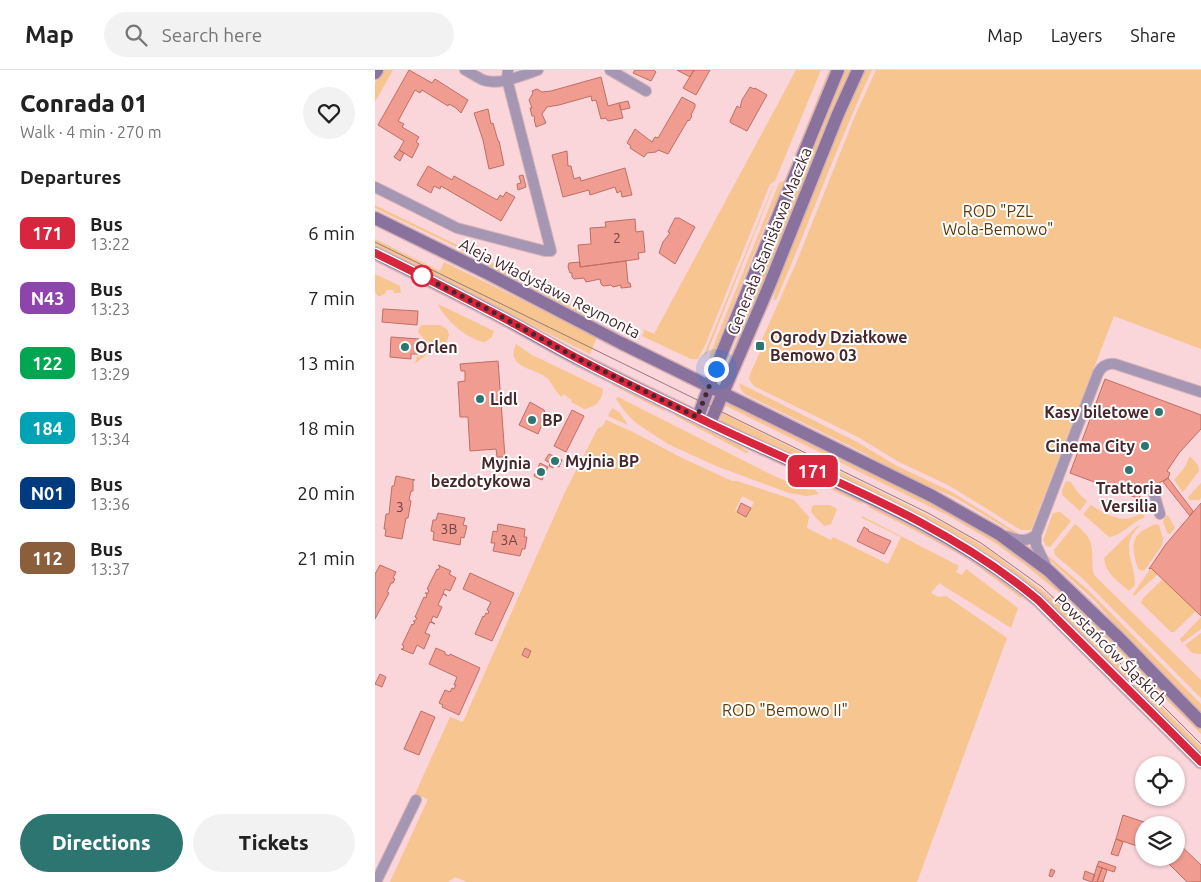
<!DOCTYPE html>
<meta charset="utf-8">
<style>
body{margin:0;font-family:Ubuntu,sans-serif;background:#f2f2f2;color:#222;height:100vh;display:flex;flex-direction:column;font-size:19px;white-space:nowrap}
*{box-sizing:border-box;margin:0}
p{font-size:16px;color:#767676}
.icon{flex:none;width:28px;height:28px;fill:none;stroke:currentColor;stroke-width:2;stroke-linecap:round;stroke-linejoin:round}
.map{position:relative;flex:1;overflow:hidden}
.side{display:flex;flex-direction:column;background:#fff;width:375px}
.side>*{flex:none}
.badge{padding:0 10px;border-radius:8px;font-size:18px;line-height:32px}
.controls{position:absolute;left:760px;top:686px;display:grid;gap:10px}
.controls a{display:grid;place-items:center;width:50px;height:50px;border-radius:50%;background:#fff;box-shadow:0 1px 4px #0004;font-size:25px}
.you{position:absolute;width:25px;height:25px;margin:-12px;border:4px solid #fff;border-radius:50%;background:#1a73e8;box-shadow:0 0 0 8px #1a73e833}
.map>.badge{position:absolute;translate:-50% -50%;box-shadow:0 0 0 2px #fff}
h2{padding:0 20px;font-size:19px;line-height:45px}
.round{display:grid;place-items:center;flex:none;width:52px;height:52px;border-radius:26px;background:#f2f2f2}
.summary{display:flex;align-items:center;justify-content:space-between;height:85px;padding:0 20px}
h1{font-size:24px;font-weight:800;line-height:38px}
.primary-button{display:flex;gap:10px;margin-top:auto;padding:10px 20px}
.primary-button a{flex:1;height:58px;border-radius:30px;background:#2c7570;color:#fff;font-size:20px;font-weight:800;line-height:58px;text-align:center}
.primary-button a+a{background:#f2f2f2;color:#222}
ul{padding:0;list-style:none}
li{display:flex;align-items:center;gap:15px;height:65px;padding:0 20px}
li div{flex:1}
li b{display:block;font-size:19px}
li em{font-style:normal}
li .badge{min-width:55px;font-weight:700;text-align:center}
header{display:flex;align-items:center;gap:30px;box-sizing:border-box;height:70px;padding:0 25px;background:#fff;border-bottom:1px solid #e0e0e0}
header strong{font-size:24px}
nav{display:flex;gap:28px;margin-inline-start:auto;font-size:18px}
.search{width:350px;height:45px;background:#f2f2f2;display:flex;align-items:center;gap:12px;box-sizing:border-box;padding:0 18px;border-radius:28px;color:#767676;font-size:19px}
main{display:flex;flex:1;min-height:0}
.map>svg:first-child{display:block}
</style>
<header>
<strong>Map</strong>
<div class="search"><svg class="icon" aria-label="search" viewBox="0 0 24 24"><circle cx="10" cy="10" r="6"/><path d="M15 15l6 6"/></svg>Search here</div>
<nav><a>Map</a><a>Layers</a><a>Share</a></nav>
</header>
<main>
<section class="side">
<div class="summary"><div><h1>Conrada 01</h1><p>Walk · 4 min · 270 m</p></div><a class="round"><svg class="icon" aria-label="heart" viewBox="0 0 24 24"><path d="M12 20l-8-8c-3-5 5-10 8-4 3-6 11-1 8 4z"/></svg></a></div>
<h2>Departures</h2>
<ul>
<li><span class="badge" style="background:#d7263d;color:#fff">171</span><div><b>Bus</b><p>13:22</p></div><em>6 min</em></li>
<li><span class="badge" style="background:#8e44ad;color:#fff">N43</span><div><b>Bus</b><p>13:23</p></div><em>7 min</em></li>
<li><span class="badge" style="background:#00a651;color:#fff">122</span><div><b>Bus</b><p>13:29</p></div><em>13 min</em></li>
<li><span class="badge" style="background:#00a3b4;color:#fff">184</span><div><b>Bus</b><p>13:34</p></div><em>18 min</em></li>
<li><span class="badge" style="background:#003b80;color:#fff">N01</span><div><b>Bus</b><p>13:36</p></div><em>20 min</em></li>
<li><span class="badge" style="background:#8b5e3c;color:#fff">112</span><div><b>Bus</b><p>13:37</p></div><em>21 min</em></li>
</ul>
<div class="primary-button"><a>Directions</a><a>Tickets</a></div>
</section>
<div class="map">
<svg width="826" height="812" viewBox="0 0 826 812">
<rect width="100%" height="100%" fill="#fad5da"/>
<path fill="#f6c590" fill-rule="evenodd" d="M8 0H18L0 32V13Z
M421 0H446L400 111 395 114 331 273 323 289H316L267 266 269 262 268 259 279 264Z
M454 0H457L409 116 392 151 336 290 334 287 404 113 410 110Z
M469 0H476L353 298 351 297Z
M490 0H497C462 75 434 154 401 230H398L403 211 463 59Z
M501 0H826V279L739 246 656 460H646L575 416 524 392 483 367 379 316 374 309 375 304 389 274 386 272 422 191 480 46Z
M399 115 332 283 328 287 398 116Z
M0 135 111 189 144 209 211 243 214 249C172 237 134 207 96 185 66 168 32 154 0 138Z
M0 169 65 201 69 192 222 267 215 284 0 178Z
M0 204 25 216 26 223H19L18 220H11V223L5 226H3L0 222Z
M63 234 119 261 117 267 110 272C94 271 68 248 63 234Z
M47 255H65L72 259 74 265 71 274 57 278 43 262 44 258Z
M51 272 57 280 40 294 42 286H45L48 274Z
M141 274 157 285 228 319C227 331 221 337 209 339L196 332 197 330 195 328 192 329 193 327 188 324 187 327C180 322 178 314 172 308 160 298 130 298 141 274Z
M236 312 292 338 289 341 237 315Z
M364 313 482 372 522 396 577 422 649 467 644 466 581 428 517 400 489 383 370 324 366 320Z
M243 327 397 405 429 419 440 420 444 424 431 426 414 423 341 396 293 374 261 353 251 343 241 329Z
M353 332 546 426 606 458 674 508 711 543 826 658V664L688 526 649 494 620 473 574 446 351 336Z
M237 338 245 343 253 355 233 346Z
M302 343 354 369 374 382 371 383 300 346Z
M347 343 572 455 613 479 668 521 692 542 826 677V685C789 647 752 609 714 572 692 550 670 527 645 508 556 441 450 401 350 355L345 351Z
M231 350 256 361 307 388 357 411H362L419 430 434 447 432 458 456 470 458 467 513 494 526 467 487 448V446L584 496 581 502 587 505 591 499 643 538 636 558 564 513 556 523 563 527 571 526 632 568 542 812H92L80 807 73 812H15L53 729 40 724 75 647 88 652 190 422 223 358 227 357ZM367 426 379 432 371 447 360 441Z
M815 386 823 395 824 401 808 422 799 410 809 398Z
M437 410 453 413 486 430 487 434 453 418 444 416Z
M691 411 696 412 704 424 712 431 705 441 687 425V420Z
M826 413V428L824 430H814L813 427Z
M439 435H455L462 439 456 454 449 456 436 442 437 437Z
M497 435 557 464 649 525 646 528 593 489 541 461 493 437Z
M716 435C726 441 742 452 755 448 759 447 762 445 767 444L770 447C757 452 746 466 734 467L708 444Z
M685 442 696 451 675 477 671 476 668 470 678 443Z
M793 445 800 458 795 464H793L788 452 790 447Z
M700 454C705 458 711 463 714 469 720 480 715 493 719 505L826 610V628L706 507 680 485 679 480Z
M781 454 784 455 788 469 787 475 769 501 763 499C756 476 754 464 781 454Z
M766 455C743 474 760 491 760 515L754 521C744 512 730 503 729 488L761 457Z
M664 478 713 520 826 634V644L763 581 719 530 669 485Z
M776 498 783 504 759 526 758 524Z
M788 509 821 541 799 562H796L766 533 768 528Z
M826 547V559L807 573 805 569 807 567Z
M826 563V584L817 583 810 575Z"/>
<path fill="#f19c90" stroke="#bf6f64" d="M34 0 57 13 60 9 93 30 86 43 81 38 74 34 73 36 47 20 45 23 40 20 23 51 29 54 27 57 44 67 41 72 44 74 37 88 24 80 29 71 3 55Z
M260 0H279L281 2 276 11 258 3Z
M302 0H319L315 7Z
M319 0H335L321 25 308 18Z
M226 7 233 36 244 33 248 48 233 51 231 48 226 49 221 30 217 31 216 26 184 35 172 37 167 44 171 53 161 57 159 49 160 48 159 46H157L155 38H157L154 30 158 23 157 21 162 19 167 22 176 21Z
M375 17 379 19 380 18 392 25 372 61 356 53 355 51 362 36 365 38 367 30Z
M307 27 320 34V37L316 45 317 46 314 51 313 50 293 84 283 80 281 82 272 83 269 87 255 78 256 76 252 73 260 59 277 72 280 67 283 68Z
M253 31 255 38 246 40 244 33Z
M113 39 116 54 118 53 123 71H124L129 95 114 99 108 70 99 43Z
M24 80 29 83 25 91 19 87Z
M192 81 193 96H196L199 109 205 107 206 111 250 98 257 125 247 127 246 121 242 123 240 117 215 125 214 120 188 127 177 85Z
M53 96 77 110 79 106 122 130 125 125 128 127 131 122 140 127 126 151 66 116 65 119 59 116 56 123 42 115Z
M148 105 151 117 143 120 142 114 146 113 144 106Z
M300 148H304L320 157 300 194 284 183 288 172 295 163 293 162Z
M260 149 261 162 268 161 270 182 263 183 264 189 205 197 203 175 216 174 215 158 231 157 230 152Z
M251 191 253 213H255L256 217 246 218V215L238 217 236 215 228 216 226 214 225 209 211 212 209 208 199 209 197 207V203H195L193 197 194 193 205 192V197Z
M8 239 43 241 42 255 7 252Z
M16 267 44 269 43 284H36V289L15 287Z
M123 291 130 387H122L121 379 95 381 93 347H85L83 312 90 311V301H86L85 294Z
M730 309 826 345V359L804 383 792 401 795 403 793 408 777 417 765 419V429L695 403Z
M155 332 169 340 171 345 163 364 144 355Z
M197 340 209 346 191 382 179 376Z
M174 384 187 390 184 397 179 394 178 398 174 396 175 393 170 390Z
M165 393 173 397 167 410 159 406Z
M21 406 40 410H38V421H36L34 430 36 431 33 448H31L27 469 10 466 11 459H9L11 444H14L17 416H19Z
M793 408 818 441 815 446 788 412Z
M366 433 376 438 371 447 362 442Z
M826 433V546L776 498 774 499 791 474Z
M63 443 90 448 88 455 92 456 89 468 86 467 85 475 58 470 59 462 56 461 58 450H61Z
M123 454 150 459 149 467H152L150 479H147L145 486 118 481 120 473H116L118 461 122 462Z
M489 457 494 460 493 461 516 471 509 484 482 471Z
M5 495 21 502 18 508 20 509 18 513H16L12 522 14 523 0 549V504Z
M63 495 76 501 74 504 81 508 75 521 70 519 68 523 72 526 68 524 63 535 67 537 62 548 58 546 56 551 60 554 55 552 50 563 55 565 49 579 42 575 38 584 26 579H28L29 576 27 575 37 554 38 555 40 552 38 551H40L42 548 40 547 49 527 51 528 52 524 50 523H53L54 520 52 519 62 499 63 500 65 497Z
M95 503 139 523 117 571 100 564 108 546 109 547 111 543 113 544 114 541 112 540 116 532 88 519Z
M61 578 70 582V584L74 586 75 584 105 598 84 645 67 637 68 635 64 633 70 620 75 622 77 618 79 619 81 615H79L82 607 54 594Z
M150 578 156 581 153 588 147 585Z
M5 604 11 607 7 617 0 614Z
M46 641 60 647 44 685 29 679Z
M748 745 772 753 771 755H769V763L765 777 741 769Z
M741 769 748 772 743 786 736 784Z
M801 771 826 795V812H812L788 788H801Z
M724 791 741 797 739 802 722 796Z
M722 796 727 798 722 812H717Z
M727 798 732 800 728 812H722Z
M676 799 680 801 677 807 674 806Z
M710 801 720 805 717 812 708 809Z"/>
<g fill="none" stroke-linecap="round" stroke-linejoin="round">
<g stroke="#d6b2b7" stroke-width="12">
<path id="street" d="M90 0C96 3 102 7 108 10 124 16 148 5 163 0
M235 0 271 21
M0 117 82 158 170 181H176L132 9 133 0
M777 417 785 444
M631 466C642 470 651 473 661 465
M672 498 661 475V465L723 303C727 296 732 293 740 294L826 322
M1 812 41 730"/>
</g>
<g stroke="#d6b2b7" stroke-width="15">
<path id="secondary" d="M0 3 2 0
M0 148 110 202 246 273 557 426 624 464 674 501 742 566 826 652
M0 183C38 202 77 221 115 241 144 256 172 273 201 288 245 310 290 332 334 353 446 408 566 450 663 530L826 692
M323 347 344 290 463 0
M335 353 394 216 463 44 483 0"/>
</g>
<use href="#street" stroke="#a596b4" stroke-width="10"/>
<use href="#secondary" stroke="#89729d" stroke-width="12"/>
<path stroke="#9b787d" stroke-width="1" d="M0 172 553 443 606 473 667 517 703 551 826 674"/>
</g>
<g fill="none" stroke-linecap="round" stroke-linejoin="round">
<g stroke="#fff" stroke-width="11">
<path id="line" d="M0 183C39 202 77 221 115 241 143 255 170 271 198 286 243 310 289 331 334 353 446 407 567 449 663 530L826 692"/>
</g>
<use href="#line" stroke="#d7263d" stroke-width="8"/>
<path stroke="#47262c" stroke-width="5" stroke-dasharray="0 9" d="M47 206 116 241 200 287 322 347 341 299"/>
</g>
<circle fill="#fff" stroke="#d7263d" stroke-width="2.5" cx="47" cy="206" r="10"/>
<g fill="#2c7570" stroke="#fff" stroke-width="2">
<rect x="380" y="271" width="10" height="10" rx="2.5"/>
<circle cx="30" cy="277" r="5"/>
<circle cx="105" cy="329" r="5"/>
<circle cx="784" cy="342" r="5"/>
<circle cx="157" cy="350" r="5"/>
<circle cx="770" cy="376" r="5"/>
<circle cx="180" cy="391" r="5"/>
<circle cx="754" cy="400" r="5"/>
<circle cx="166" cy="402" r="5"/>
</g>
<g text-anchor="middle" stroke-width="4" stroke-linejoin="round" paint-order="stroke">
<g font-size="14" fill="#724445">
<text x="242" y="173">2</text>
<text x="25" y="442">3</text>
<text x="74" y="464">3B</text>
<text x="134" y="475">3A</text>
</g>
<g font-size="16" fill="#5f3a06" stroke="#fff">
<text x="623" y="147">ROD "PZL<tspan x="623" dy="18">Wola-Bemowo"</tspan></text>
<text x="410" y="646">ROD "Bemowo II"</text>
</g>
<g font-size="16" fill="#47262c" stroke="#fff">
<text transform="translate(394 171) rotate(-68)" y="6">Generała Stanisława Maczka</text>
<text transform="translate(175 218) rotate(27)" y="6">Aleja Władysława Reymonta</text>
<text transform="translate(736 579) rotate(45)" y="6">Powstańców Śląskich</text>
</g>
<g font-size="16" font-weight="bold" fill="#47262c" stroke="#fff" text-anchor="start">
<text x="395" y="273">Ogrody Działkowe<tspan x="395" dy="18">Bemowo 03</tspan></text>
<text x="40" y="283">Orlen</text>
<text x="115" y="335">Lidl</text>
<text x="774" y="348" text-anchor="end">Kasy biletowe</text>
<text x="167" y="356">BP</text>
<text x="760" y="382" text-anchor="end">Cinema City</text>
<text x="190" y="397">Myjnia BP</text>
<text x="156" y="399" text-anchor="end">Myjnia<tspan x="156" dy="18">bezdotykowa</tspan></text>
<text x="754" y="424" text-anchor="middle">Trattoria<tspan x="754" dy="18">Versilia</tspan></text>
</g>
</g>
</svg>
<div class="controls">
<a><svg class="icon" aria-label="locate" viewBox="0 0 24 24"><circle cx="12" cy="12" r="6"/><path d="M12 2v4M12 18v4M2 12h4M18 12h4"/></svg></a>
<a><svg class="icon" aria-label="layers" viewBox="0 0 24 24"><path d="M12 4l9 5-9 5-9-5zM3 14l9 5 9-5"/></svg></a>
</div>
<div class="you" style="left:341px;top:299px"></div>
<b class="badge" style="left:438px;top:401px;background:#d7263d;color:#fff">171</b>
</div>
</main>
